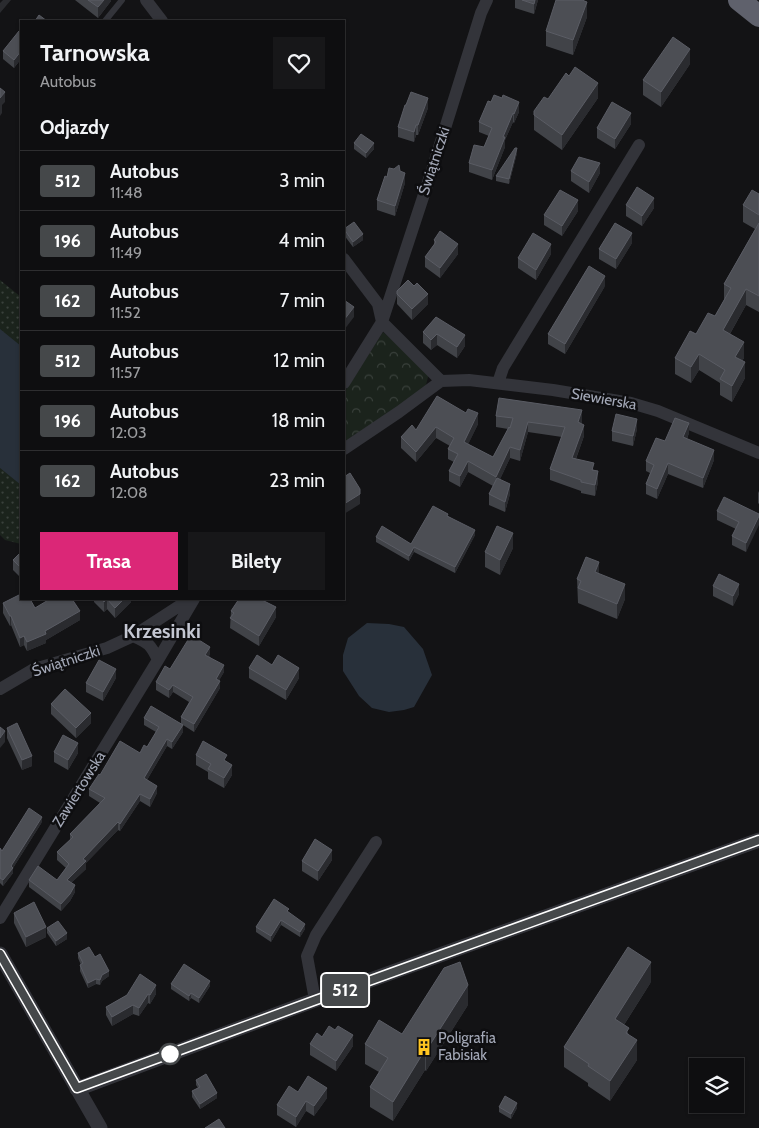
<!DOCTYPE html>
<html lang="pl">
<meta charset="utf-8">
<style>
body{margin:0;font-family:Cabin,sans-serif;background:#171719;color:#f1f3f6;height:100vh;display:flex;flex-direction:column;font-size:19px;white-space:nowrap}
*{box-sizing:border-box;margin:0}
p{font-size:16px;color:#9b9c9f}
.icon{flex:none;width:28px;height:28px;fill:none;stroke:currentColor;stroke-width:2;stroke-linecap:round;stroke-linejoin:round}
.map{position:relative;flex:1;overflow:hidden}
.side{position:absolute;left:20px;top:20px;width:325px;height:580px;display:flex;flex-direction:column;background:#0e0e10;border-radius:0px;box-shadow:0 1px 4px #0004,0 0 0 1px #2e2e30}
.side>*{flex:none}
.badge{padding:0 10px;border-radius:4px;font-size:18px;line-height:32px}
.buttons{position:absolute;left:689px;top:1058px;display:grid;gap:10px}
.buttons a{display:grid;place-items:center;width:55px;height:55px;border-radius:0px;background:#0e0e10;box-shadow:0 1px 4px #0004,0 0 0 1px #2e2e30;font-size:25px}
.map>.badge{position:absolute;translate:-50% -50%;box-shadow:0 0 0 2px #fff}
h2{padding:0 20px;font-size:19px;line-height:45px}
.round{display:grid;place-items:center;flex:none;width:52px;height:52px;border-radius:0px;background:#171719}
.overview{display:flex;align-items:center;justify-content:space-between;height:85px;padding:0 20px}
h1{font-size:24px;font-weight:800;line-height:38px}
.button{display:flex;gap:10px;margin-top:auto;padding:10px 20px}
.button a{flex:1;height:58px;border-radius:0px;background:#db2777;color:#fff;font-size:20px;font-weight:800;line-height:58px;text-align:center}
.button a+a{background:#171719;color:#f1f3f6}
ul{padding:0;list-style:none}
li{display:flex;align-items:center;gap:15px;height:60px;padding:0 20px;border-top:1px solid #2e2e30}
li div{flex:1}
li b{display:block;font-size:19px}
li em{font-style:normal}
li .badge{min-width:55px;font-weight:700;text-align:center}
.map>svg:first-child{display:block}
</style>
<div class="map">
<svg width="759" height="1128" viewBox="0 0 759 1128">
<defs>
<pattern id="grass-dots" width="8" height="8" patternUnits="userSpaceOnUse" patternTransform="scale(1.25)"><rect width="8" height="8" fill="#1b231c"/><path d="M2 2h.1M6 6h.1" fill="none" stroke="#39403b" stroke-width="1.8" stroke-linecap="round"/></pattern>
<pattern id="forest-crowns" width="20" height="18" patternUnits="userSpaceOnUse" patternTransform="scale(1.25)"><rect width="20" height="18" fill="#1b231c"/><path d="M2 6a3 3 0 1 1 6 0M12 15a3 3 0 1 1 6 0" fill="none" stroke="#39403b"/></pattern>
</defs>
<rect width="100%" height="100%" fill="#131315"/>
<path fill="url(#grass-dots)" d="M0 280 21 297V544L5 540 0 535Z"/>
<path fill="url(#forest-crowns)" d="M383 332 429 373 425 389 344 442V393Z"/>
<path fill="#28303a" d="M0 329 21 346V485L0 468Z
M367 623 389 624 404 627 423 649 432 675 414 707 404 710 389 712 372 708 359 696 343 671V655L348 638Z"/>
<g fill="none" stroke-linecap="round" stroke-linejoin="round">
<path stroke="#33343a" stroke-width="6" d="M105 21 122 0"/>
<path stroke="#33343a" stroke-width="12" d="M146 0 162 21
M344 259 378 304 382 322
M382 322 441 381
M441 381 469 380 553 390 631 403 658 411 759 453
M344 383 382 322 432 170 481 13 487 0
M498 383 503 368 639 145
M344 449 399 412 441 381
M133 636C149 643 151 645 158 660
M0 689 34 669 107 648 133 636 190 599
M0 918 158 660 194 599
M315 1000 307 956 316 935 376 842"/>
<path stroke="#33343a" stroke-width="15" d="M0 954 100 1128
M77 1089 315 1000 759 840"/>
<path stroke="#5f616c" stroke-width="22" d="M739 0 759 16"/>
</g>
<path fill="#414348" d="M75 0H111V1L98 18Z
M515 0H538L534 14 515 8Z
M587 17 573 55 546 46V31Z
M21 33V59L14 68 3 59V51Z
M690 64 661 107 643 95V80Z
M569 76 598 98 562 150 534 130V111L548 99Z
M491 102 519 112 514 123 513 122 505 140V147L492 180 469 172V163L484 147 489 136 479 132V122Z
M406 105 428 108 418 135H416L414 142 398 137V127Z
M631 124 615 149 597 138V128Z
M354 143 374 149 366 158 354 149Z
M517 153 509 184 496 181V176Z
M394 169 400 171 405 183 395 216 377 210V200L387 177Z
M571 171 600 173 589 193 571 181Z
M759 194V312L746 305 730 334 744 358 742 361 745 378 732 402 720 395V383L699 370 691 383 675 374V358L696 334 715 316 724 300V284L755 229 743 222V205Z
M626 205 654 208 642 226 626 216Z
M578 211 562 236 544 225V215Z
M344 229 363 240 353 247 344 235Z
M434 240 458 254 440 278 425 267V257L434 245Z
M632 243 616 269 599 259V249Z
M551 254 536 280 518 268V258Z
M605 286 565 354 548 344V334Z
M397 294 428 304 412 320 397 304Z
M436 317 465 346 457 358 437 345 431 350 423 343V332Z
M466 413 478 424 468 444 493 457 508 429 496 427V416L582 421 581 424 584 436 576 459 594 470 598 482 595 496 581 493V491L550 480V469L562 437 528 432 520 461 510 458 500 479 510 494 505 512 489 505V494L493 486 468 472 460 487 449 481V471L454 462 448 459V449L450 446 436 438 416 462 401 448V437L416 430Z
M637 429 633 446 612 441V431Z
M689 433 687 439 714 460 703 488 668 474 657 499 646 494V484L650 473 646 471V461L665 441Z
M759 491V504L758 503V493Z
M717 511 759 514 746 552 732 545V536L736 529 717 520Z
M448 516 475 535 455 573 414 552 409 561 376 542V537L411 544Z
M513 548 500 575 485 567V552Z
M21 552V578L13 570V560Z
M599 574 625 599 617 619 578 603 577 579Z
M713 586 739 594 733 606 713 596Z
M94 599H131V602L115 618 107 609 104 612 94 602Z
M3 603 35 608 80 620 46 640V643L27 651 24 645 20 647 11 625 10 626 3 613Z
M231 611 276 617 259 646 230 628Z
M210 654 209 656 224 672 219 680 220 688 194 732 183 725V732L172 749 167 746 147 780 157 793 150 807 140 801 120 831 118 830 86 863V869L71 883 75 892 70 901 61 911 29 887V880H57L66 868 57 860V852L70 840V834L100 803 89 796V789L140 753 147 747 156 732 144 725V718L181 723V717L189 702 173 692 169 698 156 690V682L170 669Z
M272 665 299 678 286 700 249 678V668Z
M116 678 103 701 86 692V683Z
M51 704 91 723 76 738 51 714Z
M7 728 32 766 22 770 7 738Z
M54 752 78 753 68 770 54 762Z
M196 755 227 762 232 775 224 788 208 779V772L196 765Z
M42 822 13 868V873L3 886 0 883V848L2 851Z
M332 860 318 881 302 871V861Z
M14 913 46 937 26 947 14 923Z
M289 913 305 929 300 937 281 925 271 942 256 932V927Z
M47 928 67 939 56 946 47 933Z
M78 953 95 957 109 976 102 981 100 985 96 984 88 988 80 971V965H81L78 958Z
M651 982 624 1025 629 1035 637 1060 610 1101 588 1086V1083L564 1067V1047Z
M171 984 210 986 199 1003 191 998 189 1001 171 989Z
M156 994 150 1004 148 1003 139 1016 133 1014 112 1026 106 1015V1007L127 995Z
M468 1005 426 1071 425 1070 393 1121 370 1107V1087L379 1072 365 1064V1044L402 1034Z
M322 1037 353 1046 336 1071 310 1055V1044Z
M196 1080 217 1098 200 1109 192 1097V1091L198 1088 196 1085Z
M327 1098 314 1116 306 1111 296 1127 277 1115V1105Z
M499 1107 517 1108 511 1119 499 1112Z"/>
<path fill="#2a2b2f" d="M3 0H11L0 13V3Z
M104 0H111V1L98 18V7Z
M535 0H538L534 14V4Z
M587 2V17L573 55V40Z
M690 49V64L661 107V92Z
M21 51V59L14 68V60Z
M598 83V98L562 150V135Z
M5 92V102L2 105V113L0 116V98Z
M428 98V108L418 135V125Z
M519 102V112L514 123V114Z
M513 113V122L505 140V147L492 180V170L503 137Z
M631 113V124L615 149V139Z
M416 125V135L414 142V132Z
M374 143V149L366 158V153Z
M517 148V153L509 184V179Z
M600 163V173L589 193V182Z
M405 173V183L395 216V206Z
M654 198V208L642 226V216Z
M578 200V211L562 236V226Z
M632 233V243L616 269V259Z
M363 234V240L353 247V242Z
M458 244V254L440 278V268Z
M551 244V254L536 280V270Z
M605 276V286L565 354V344Z
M746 289V305L723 346V330Z
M428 294V304L412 320V309Z
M354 307V317L344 330V320Z
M437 334V345L431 350V340Z
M465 335V346L457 358V347Z
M744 342V358L735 373V357Z
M699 354V370L691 383V367Z
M745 362V378L732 402V386Z
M582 410V421L578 433V422Z
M478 413V424L464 453V442Z
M637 419V429L633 446V436Z
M528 422V432L520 461V450Z
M689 423V433L683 448V437Z
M584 425V436L572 469V458Z
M436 427V438L416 462V452Z
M510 447V458L496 488V477Z
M714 450V460L703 488V478Z
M468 461V472L460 487V476Z
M668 463V474L657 499V489Z
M598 471V482L595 496V485Z
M510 484V494L505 512V502Z
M360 494V504L344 514V504Z
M759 516V525L746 552V543Z
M475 530V535L455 573V567Z
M513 533V548L500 575V560Z
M414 547V552L409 561V556Z
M599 562V577L595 572Z
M625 584V599L617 619V604Z
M739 584V594L733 606V596Z
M107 599V609L104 612V602Z
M124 599H131V602L115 618V608Z
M259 599H267L259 609Z
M276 607V617L259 646V636Z
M80 611V620L46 640V643L27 651V642Z
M10 616H11V625L10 626Z
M24 636V645L20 647V638Z
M210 647V654L205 662V655Z
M224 665V672L216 686V679Z
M299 668V678L286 700V690Z
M116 669V678L103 701V692Z
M220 681V688L194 732V724Z
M173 685V692L169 698V690Z
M91 713V723L76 738V728Z
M183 725V732L172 749V742Z
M5 731V742L0 748V738Z
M167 739V746L144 785V778Z
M78 743V753L68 770V760Z
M32 756V766L22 770V760Z
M232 765V775L224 788V778Z
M157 786V793L150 807V799Z
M140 794V801L120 831V824Z
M42 817V822L13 868V873L3 886V880L11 866Z
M118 822V830L86 863V869L67 887V880L83 859Z
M332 850V860L318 881V871Z
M75 885V892L70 901 61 911V904Z
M281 920V925L271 942V936Z
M305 924V929L300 937V932Z
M46 927V937L26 947V937Z
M67 933V939L56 946V941Z
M651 962V982L615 1039V1019Z
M109 971V976L102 981 100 985V980L102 975Z
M96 979V984L88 988V983Z
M210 981V986L199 1003V998Z
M156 985V994L150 1004V995Z
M468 985V1005L426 1071V1051Z
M191 993V998L189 1001V996Z
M148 994V1003L139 1016V1008Z
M133 1005V1014L112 1026V1017Z
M353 1035V1046L336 1071V1061Z
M637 1040V1060L610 1101V1081Z
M425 1050V1070L393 1121V1102Z
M327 1088V1098L314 1116V1106Z
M217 1093V1098L200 1109V1104Z
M306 1101V1111L296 1127V1117Z
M517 1103V1108L511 1119V1114Z"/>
<path fill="#4c4e54" stroke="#5a5c64" d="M88 0H104L98 7Z
M522 0H535L534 4Z
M556 0H582L587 2 573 40 546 31Z
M39 15 47 21H35Z
M19 31 21 33V51L14 60 3 51Z
M673 37 690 49 661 92 643 80Z
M575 67 598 83 562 135 534 115V111L544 97 548 99 566 73 569 76Z
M0 88 5 92 0 98Z
M411 92 428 98 418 125H416L414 132 398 127 405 105H406Z
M494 95 502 98 503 95 519 102 514 114 513 113 503 137H505L492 170 469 163 474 145 484 147 492 128 479 122 488 101 491 102Z
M612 102 631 113 615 139 597 128Z
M361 134 374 143 366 153 354 143Z
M515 148H517L509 179 496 176Z
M579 157 600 163 589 182 571 171Z
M399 165 400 171 405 173 395 206 377 200 385 176 387 177 389 168 394 169Z
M637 187 654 198 642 216 626 205Z
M560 190 578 200 562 226 544 215Z
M752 190 759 194V215L743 205Z
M354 222 363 234 353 242 344 229Z
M615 223 632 233 616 259 599 249Z
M759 223V296L746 289 723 330 744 342 735 357 745 362 732 386 720 379 725 370 699 354 691 367 675 358 690 331 696 334 708 313 715 316 731 288 724 284Z
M440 231 458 244 440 268 425 257 436 242 434 240Z
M533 233 551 244 536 270 518 258Z
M589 266 605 276 565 344 548 334Z
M408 280 414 286 417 283 428 294 412 309 397 294V291Z
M344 300 354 307 344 320Z
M436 317 465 335 457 347 437 334 431 340 423 332Z
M437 396 466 413 468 409 478 413 464 442 493 457 509 427 510 428 513 418 496 416 499 398 582 410 578 422 584 425 572 458 594 463 592 470 598 471 595 485 581 482V480L550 469 565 427 528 422 520 450 510 447 496 477 468 461 460 476 449 471 458 454 448 449 454 438 436 427 416 452 401 437 412 425 416 430Z
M616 414 637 419 633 436 612 431Z
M675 418 689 423 683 437 714 450 703 478 668 463 657 489 646 484 654 465 646 461 656 438 665 441Z
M350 473 360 489V494L344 504V477Z
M497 478 510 484 505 502 489 494Z
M724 497 759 514V516L746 543 732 536 739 522 717 511Z
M433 506 448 514 447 516 475 530 455 567 414 547 409 556 376 537 382 526 411 544Z
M497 526 513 533 500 560 485 552Z
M21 552V568L13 560Z
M586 557 599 562 595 572 625 584 617 604 578 588 581 581 577 579Z
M719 574 739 584 733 596 713 586Z
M21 594V599H30L35 608 50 599H72L80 611 45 631 46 634 27 642 24 636 20 638 11 616H10L3 603Z
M101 599H124L115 608 107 599 104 602Z
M239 599H260L276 607 259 636 230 618 234 613 231 611Z
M191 635 210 647 205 655 224 665 216 679 220 681 194 724 181 717 193 697 173 685 169 690 156 682 165 666 170 669Z
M257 655 272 665 278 655 299 668 286 690 249 668Z
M99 660 116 669 103 692 86 683Z
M65 689 91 713 76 728 51 704Z
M151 706 183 725 172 742 167 739 144 778 157 786 150 799 140 794 120 824 118 822 83 859 86 861 67 880 75 885 70 894 61 904 29 880 38 866 57 880 69 864 57 852 73 837 70 834 105 798 89 789 99 774 100 775 120 741 140 753 144 745 147 747 159 727 144 718Z
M17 723 32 756 22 760 7 728Z
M0 727 5 731 0 738Z
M63 735 78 743 68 760 54 752Z
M203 741 227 755 224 760 232 765 224 778 208 769 211 764 196 755Z
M29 808 42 817 11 866 13 868 3 880 0 878V848L2 851Z
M315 839 332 850 318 871 302 861Z
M274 899 289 909 287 911 305 924 300 932 281 920 271 936 256 927Z
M34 902 46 927 26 937 14 913Z
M58 921 67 933 56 941 47 928Z
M89 947 95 957 100 954 109 971 102 975 100 980 96 979 88 983 80 965 83 963 78 953Z
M628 947 651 962 615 1019 629 1028 626 1033 637 1040 610 1081 588 1066 589 1064 564 1047Z
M460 962 468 985 426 1051 425 1050 393 1102 370 1087 388 1058 365 1044 379 1020 402 1034 444 968Z
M184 964 210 981 199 998 191 993 189 996 171 984Z
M140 974 156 985 150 995 148 994 139 1008 133 1005 112 1017 106 1007 127 995Z
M329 1026 335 1030 338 1026 353 1035 336 1061 310 1044 317 1033 322 1037Z
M206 1074 217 1093 200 1104 192 1091 200 1087 196 1080Z
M308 1076 327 1088 314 1106 306 1101 296 1117 277 1105 289 1086 298 1092Z
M505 1096 517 1103 511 1114 499 1107Z
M219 1119 225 1128H205Z"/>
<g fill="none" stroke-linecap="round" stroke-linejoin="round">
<g stroke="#fff" stroke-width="11">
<path id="line" d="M0 954 77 1088 316 1000 759 840"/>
</g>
<use href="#line" stroke="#45484a" stroke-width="8"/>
</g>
<defs>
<g id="building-bare" transform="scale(1.35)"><path d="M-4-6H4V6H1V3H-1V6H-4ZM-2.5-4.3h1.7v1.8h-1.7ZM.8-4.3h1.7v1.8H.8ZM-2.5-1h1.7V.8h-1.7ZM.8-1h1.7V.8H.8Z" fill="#ffc521" stroke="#0e0e10" stroke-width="2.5" paint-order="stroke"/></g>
</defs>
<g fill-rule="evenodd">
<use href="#building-bare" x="424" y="1047"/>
</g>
<circle fill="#fff" stroke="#45484a" stroke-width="2.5" cx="170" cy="1054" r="10"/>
<g text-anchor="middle" stroke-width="5" stroke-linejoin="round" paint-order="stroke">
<g font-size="15" fill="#a3a8b7" stroke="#0e0e10">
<text transform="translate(434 161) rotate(-72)" y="5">Świątniczki</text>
<text transform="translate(604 399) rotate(10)" y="5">Siewierska</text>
<text transform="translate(66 661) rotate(-18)" y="5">Świątniczki</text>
<text transform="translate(79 789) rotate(-58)" y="5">Zawiertowska</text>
</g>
<g font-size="15" fill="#a3a8b7" stroke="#0e0e10" text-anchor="start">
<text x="438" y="1043">Poligrafia<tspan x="438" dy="17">Fabisiak</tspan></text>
</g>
<g font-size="20" font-weight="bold" fill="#c4c7d2" stroke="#0e0e10">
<text x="162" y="638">Krzesinki</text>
</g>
</g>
</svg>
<div class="buttons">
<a><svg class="icon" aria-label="layers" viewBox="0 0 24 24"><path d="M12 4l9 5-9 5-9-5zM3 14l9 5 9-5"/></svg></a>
</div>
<b class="badge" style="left:345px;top:990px;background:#45484a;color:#fff">512</b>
<section class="side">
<div class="overview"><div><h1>Tarnowska</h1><p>Autobus</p></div><a class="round"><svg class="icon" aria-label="heart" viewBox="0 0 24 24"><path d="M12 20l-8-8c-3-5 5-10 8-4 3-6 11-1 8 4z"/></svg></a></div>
<h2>Odjazdy</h2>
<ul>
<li><span class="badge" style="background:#45484a;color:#fff">512</span><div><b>Autobus</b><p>11:48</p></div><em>3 min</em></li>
<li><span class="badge" style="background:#45484a;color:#fff">196</span><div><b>Autobus</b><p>11:49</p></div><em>4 min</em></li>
<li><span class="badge" style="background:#45484a;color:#fff">162</span><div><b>Autobus</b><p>11:52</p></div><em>7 min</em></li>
<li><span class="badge" style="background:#45484a;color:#fff">512</span><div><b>Autobus</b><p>11:57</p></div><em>12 min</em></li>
<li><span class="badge" style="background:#45484a;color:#fff">196</span><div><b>Autobus</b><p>12:03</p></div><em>18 min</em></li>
<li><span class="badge" style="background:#45484a;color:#fff">162</span><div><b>Autobus</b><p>12:08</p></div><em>23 min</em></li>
</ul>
<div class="button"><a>Trasa</a><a>Bilety</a></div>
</section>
</div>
